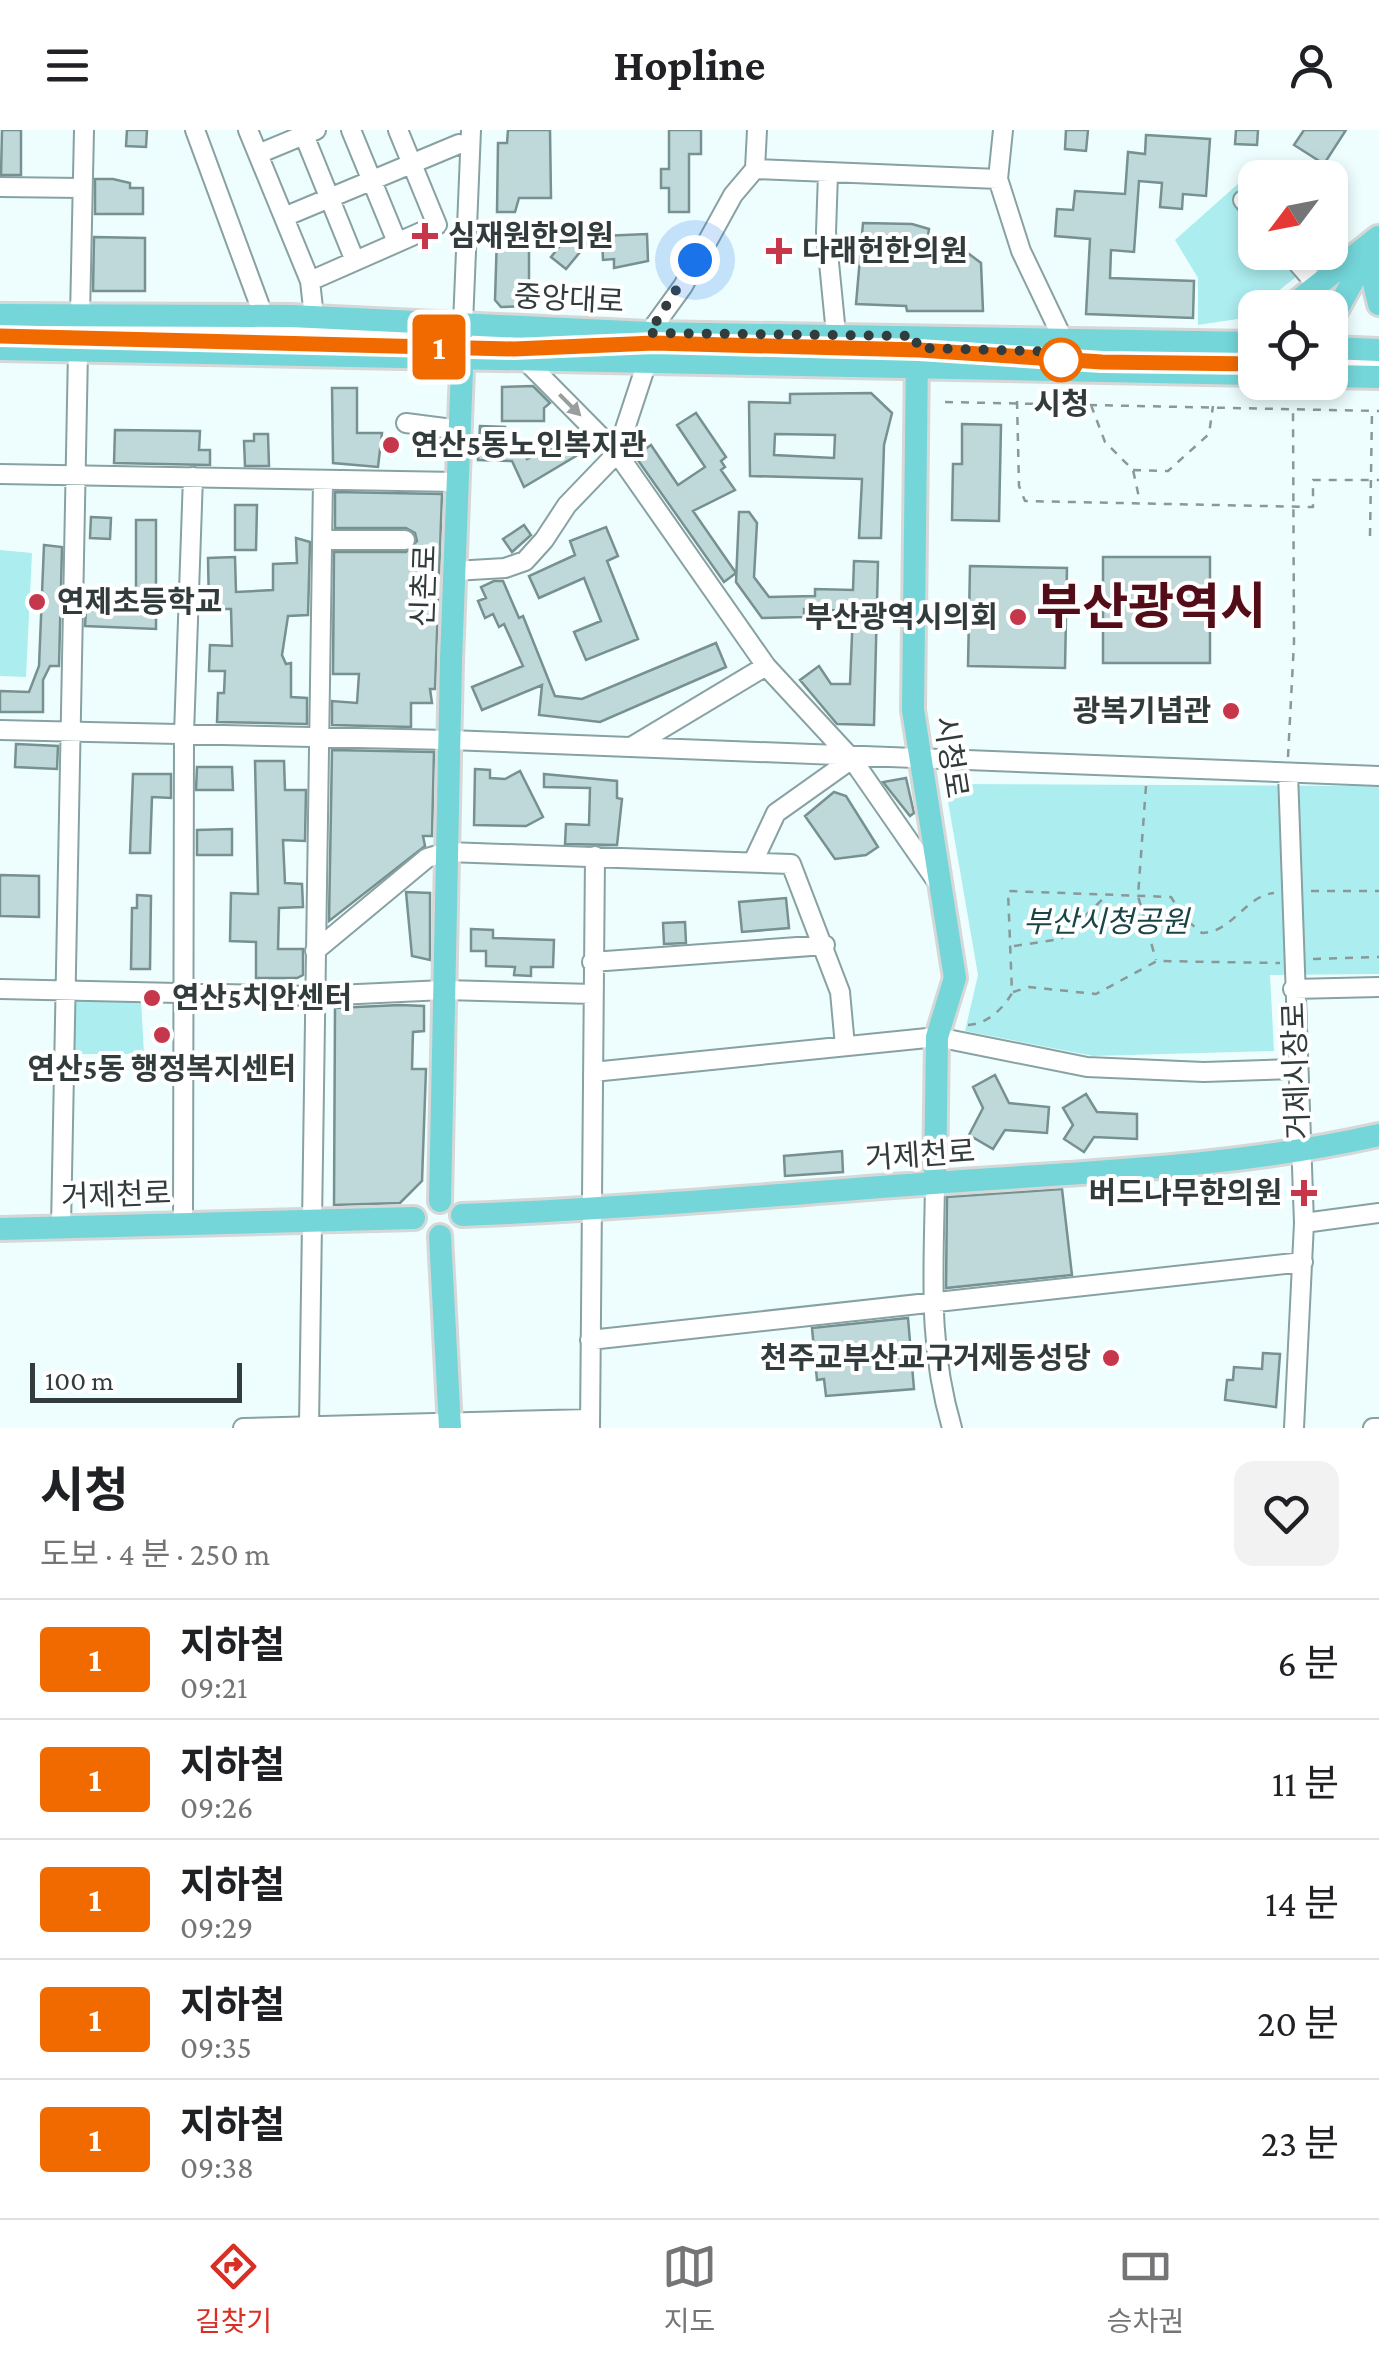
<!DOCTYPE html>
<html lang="ko">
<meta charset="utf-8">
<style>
body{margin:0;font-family:"Crimson Pro","Noto Sans KR",serif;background:#f2f2f2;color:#202124;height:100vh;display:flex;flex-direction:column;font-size:38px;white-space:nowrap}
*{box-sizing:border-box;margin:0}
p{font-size:32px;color:#757577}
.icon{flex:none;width:55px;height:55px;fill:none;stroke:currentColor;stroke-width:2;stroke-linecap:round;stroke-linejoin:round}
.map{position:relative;height:1298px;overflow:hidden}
.drawer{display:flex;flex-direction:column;background:#fff;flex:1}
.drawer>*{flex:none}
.badge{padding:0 20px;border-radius:8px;font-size:35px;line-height:65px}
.needle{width:65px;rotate:238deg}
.fabs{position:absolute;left:1238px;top:30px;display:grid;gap:20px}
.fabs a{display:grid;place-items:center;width:110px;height:110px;border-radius:20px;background:#fff;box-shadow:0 5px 15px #0003;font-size:50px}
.scale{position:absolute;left:30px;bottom:25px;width:212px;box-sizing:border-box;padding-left:10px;border:5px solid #323c3d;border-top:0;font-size:28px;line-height:35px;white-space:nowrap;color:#323c3d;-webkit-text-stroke:8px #fff;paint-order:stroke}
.you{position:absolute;width:50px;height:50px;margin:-25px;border:8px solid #fff;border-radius:50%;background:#1a73e8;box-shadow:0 0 0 15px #1a73e833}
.map>.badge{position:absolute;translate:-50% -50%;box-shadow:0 0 0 5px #fff}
.round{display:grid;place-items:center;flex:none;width:105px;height:105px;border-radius:20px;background:#f2f2f2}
.summary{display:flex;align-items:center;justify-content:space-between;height:170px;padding:0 40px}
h1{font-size:48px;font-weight:700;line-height:75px}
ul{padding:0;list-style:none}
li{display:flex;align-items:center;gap:30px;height:120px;padding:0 40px;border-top:2px solid #e0e0e0}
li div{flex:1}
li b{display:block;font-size:38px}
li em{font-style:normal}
li .badge{min-width:110px;font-weight:700;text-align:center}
header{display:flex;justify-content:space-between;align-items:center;height:130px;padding:0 40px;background:#fff;font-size:45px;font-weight:700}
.menu{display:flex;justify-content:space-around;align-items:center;height:140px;border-top:2px solid #e0e0e0;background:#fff;font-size:28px;color:#757577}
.menu a{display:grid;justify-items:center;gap:5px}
.menu .active{color:#d93025}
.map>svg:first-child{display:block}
</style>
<header><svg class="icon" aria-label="menu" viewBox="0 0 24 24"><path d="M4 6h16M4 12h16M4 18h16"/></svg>Hopline<svg class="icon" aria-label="person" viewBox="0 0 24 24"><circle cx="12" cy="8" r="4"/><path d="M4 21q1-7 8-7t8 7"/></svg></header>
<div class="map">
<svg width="1379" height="1298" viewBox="0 0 1379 1298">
<rect width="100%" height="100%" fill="#eefeff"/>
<path fill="#acedef" d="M1239 53 1255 71V122L1300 123 1311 135 1244 188 1198 195V148L1175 110Z
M0 420 32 423 26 547 0 546Z
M945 654 1379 656V844L1270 845 1274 921 1093 926 965 901 978 845Z
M70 867 141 869 144 924H68Z"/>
<path fill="#bfd9da" stroke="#779090" stroke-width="2.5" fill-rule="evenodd" d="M2 0H21V45H1Z
M127 0H147L146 17 126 16Z
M508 0H550L551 68H519L515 82H497L498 13H507Z
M669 0H701V24H689V82H669V58H661V39H669Z
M1066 0H1088L1086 21 1065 19Z
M1236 0H1258L1257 15 1235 14Z
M1304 0H1346L1324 34 1294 15Z
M1146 5 1210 9 1206 66 1183 64 1182 79 1160 77 1162 53 1139 51 1134 122 1111 120 1110 148 1194 151 1193 188 1086 184 1090 109 1055 106 1057 79 1073 80 1075 61 1125 64 1128 22 1145 24Z
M95 49H113L130 53V58H143V84H95Z
M863 93 912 94 929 99 928 106 948 108 981 133 983 181H907L906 176 856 174Z
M600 98 566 139 551 127 560 116 549 107 554 101Z
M518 103 517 114 529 115V176L501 177 495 170 497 105Z
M647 104 648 131 614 138V129L603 130 602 106Z
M94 107 145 108V161H93Z
M533 256 550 273 544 278V291H502V257Z
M332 258H357V303H382L378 337 333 333Z
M871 263 892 283 884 315 881 408H859L862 349 750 346 749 272 790 273V264ZM775 304 835 305 834 328 774 325Z
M696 283 726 327 721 331 725 337 721 340 735 360 693 381 736 443 724 452 635 326 651 315 678 355 705 337 677 295Z
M962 294 1001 295 999 391 952 390 953 334H962Z
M480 296 505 297 503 320 519 312 527 329 551 318 547 309 564 301 576 326 524 357 512 331 478 330Z
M115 300 200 301 199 320H210V335L114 333Z
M254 304H268L269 336H245L244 311H254Z
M335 362 442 364 435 559H430L432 573H411V597L332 595V571L357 573 359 544H333L334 422H406L417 411 415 403 406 398H335Z
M235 375H257L256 420H235Z
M739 382H749L757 393 754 447 769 467 815 466V459L853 460 854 431 878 432 874 595 837 594 800 550 819 536 831 554H850L853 481 804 479V487L762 488 736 452Z
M91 387 111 388 110 409 90 408Z
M136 390H156V499L85 496 86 479 136 481Z
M524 395 531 405 512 422 503 409Z
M606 397 618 426 607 431 638 509 586 530 574 502 601 491 584 448 539 468 529 446 575 425 570 411Z
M296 408 310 412 308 485 288 486 282 525 286 534 291 533V567L307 568V594L217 592 218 563H224L225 541H209L210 515 232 516 231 479H209L208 428 235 427 236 462 273 460V434L297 433Z
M44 415 62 417 59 536H50L43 550V582H0V561L29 562 39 536Z
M1103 427H1210V533H1103Z
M970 436 1067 438 1065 538 968 536Z
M494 451H503L519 488 523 486 555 566 582 569 716 513 726 537 600 592 539 585 542 555 482 580 472 557 523 536 504 494 499 497 493 484 485 488 478 471 486 468 481 457Z
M16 614 58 616 57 639 15 637Z
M332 620 434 622 432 706H423L425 716 329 791Z
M255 631H284L285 660H306L305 711 283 710 285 753 302 754 303 777 279 778 278 819H303V845L297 848H256V812L230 811 231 763 258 764Z
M197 637H232L233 660H196Z
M475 639 490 640V648L505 649 520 641 543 687 526 696 474 695Z
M133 644H171V668L152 667 150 723H130Z
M544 644 617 651V668L622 669 617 715 565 714 566 694 589 695 590 658 544 657Z
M906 648 914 683 910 686 883 652Z
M834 662 846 666 878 717 866 725 835 729 805 686Z
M232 699V725H197V700Z
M0 745 39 746V787L0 786Z
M406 762 430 763V830L412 826Z
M137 765 151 766 150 839H131L132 778H137Z
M786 768 789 798 742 802 739 772Z
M685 792 686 813 664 814 663 793Z
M471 799 493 800V808L554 810 553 837H531V846L514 845 515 837 486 836V821H471Z
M400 875 424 876V901L413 902 412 939H426L422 1051 400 1073 334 1075 335 878Z
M995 945 1009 973 1049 977 1047 1003 1005 1000 993 1019 969 1005 983 978 973 957Z
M1086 964 1097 982 1137 984V1009L1094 1007 1084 1022 1064 1009 1073 995 1063 978Z
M842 1021 843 1042 785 1046 784 1026Z
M1062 1059 1072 1145 946 1158 947 1067Z
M908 1188 914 1259 826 1266 824 1249 817 1250 812 1198Z
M1263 1223 1280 1224 1276 1277 1225 1270 1227 1250H1233L1234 1237 1262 1239Z"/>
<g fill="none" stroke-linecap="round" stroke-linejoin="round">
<g stroke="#88a1a2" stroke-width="22">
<path id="minor" d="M195 0 264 187
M248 0 310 151 314 187
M302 0 355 131
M351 0 397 112
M1003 0 998 49 1021 121 1062 207
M258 24 316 0
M755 39 998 49
M828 44 826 102 836 204
M0 57 82 58
M1243 70 1255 84
M284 87 459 14
M1288 122 1315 153
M310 151 437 95 398 0
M80 186 84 0
M463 194 471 0
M0 200 644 213
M649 203 683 156 733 65 755 39 757 0
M960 219 1255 229
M523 228 617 323 766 536 852 629 940 756
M1330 231 1379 233
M406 293 460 300
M0 344 457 352
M322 410H405
M454 441 505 438 525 431 544 410 567 375 617 323 648 229
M0 600 449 610 1379 646
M631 617 766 536
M1288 643 1304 1093 1294 1298
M753 732 776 683 852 629
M315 821 427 728 447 722 791 734 840 862 845 916
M592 832 825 815
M0 859 315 866 444 860 593 864
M1293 859 1379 857
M593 942 937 907 1087 937 1204 942 1295 939
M935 1053C934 1140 927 1213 952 1298
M183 1093 184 604 193 347
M1304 1093 1379 1083
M61 1097 78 221
M590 1210 1303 1132
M309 1296 323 350
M243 1298 590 1289
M590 1298 595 726
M1373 1298H1379"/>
</g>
<g stroke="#d6d8d8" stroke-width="28">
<path id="major" d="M1377 116 1374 154 1379 174
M1289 178 1378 107
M0 185 291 186 649 203 1255 213
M1330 192 1372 117
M1330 218 1379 220
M0 219 1255 244
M917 223 913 580 955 848 937 907 935 1053
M1330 246 1379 247
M440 1071 451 530 463 213
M462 1085C620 1079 776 1065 933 1053 1082 1042 1233 1038 1379 1005
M0 1099 414 1088
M440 1106 450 1298"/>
</g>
<path stroke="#8b9798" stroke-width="2.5" stroke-dasharray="8 8" stroke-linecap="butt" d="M1017 271 1019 356 1025 371 1313 377V350H1379
M945 272 1379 281
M1091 275 1105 312 1133 340 1140 372
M1133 340 1168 341 1209 304 1213 276
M1370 406 1372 282
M1288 627 1294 512 1293 280
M1146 656 1138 766 1156 830
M1311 761H1379
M1014 816 1061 809 1107 765
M1313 829 1379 827
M1013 862 1029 857 1096 864 1157 831 1280 833
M968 895C987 894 1003 879 1012 863L1008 761 1171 767 1184 788 1202 803C1233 802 1245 766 1274 763"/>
<use href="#minor" stroke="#fff" stroke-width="18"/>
<use href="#major" stroke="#74d6d9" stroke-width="22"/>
</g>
<defs><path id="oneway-solid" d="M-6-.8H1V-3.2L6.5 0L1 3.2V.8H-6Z" transform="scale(2.5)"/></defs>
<use fill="#989e9e" href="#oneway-solid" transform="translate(570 275) rotate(45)"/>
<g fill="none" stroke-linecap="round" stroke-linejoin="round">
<g stroke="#fff" stroke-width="22">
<path id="line" d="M0 206 514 219 654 213 919 220 1102 232 1255 234"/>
</g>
<use href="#line" stroke="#f06a00" stroke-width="15"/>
<path stroke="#323c3d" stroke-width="10" stroke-dasharray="0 18" d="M695 130 649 203 916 206 917 218 1067 222 1061 230"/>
</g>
<g fill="#c7374b" stroke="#fff" stroke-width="4">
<path d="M420 91h10v10h10v10h-10v10h-10v-10h-10v-10h10z"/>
<path d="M774 106h10v10h10v10h-10v10h-10v-10h-10v-10h10z"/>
<circle cx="391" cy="315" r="10"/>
<circle cx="37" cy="472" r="10"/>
<circle cx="1018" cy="487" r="10"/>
<circle cx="1231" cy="581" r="10"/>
<circle cx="152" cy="868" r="10"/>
<circle cx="162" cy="905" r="10"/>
<path d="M1299 1048h10v10h10v10h-10v10h-10v-10h-10v-10h10z"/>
<circle cx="1111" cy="1228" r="10"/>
</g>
<circle fill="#fff" stroke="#f06a00" stroke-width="5" cx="1061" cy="230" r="20"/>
<g text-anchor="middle" stroke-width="8" stroke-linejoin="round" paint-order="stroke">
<g font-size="30" font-weight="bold" fill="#323c3d" stroke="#fff" text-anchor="start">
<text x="448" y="116">심재원한의원</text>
<text x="802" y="131">다래헌한의원</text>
<text x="411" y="325">연산5동노인복지관</text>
<text x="57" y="482">연제초등학교</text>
<text x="998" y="497" text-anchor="end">부산광역시의회</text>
<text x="1211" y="591" text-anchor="end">광복기념관</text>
<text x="172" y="878">연산5치안센터</text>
<text x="162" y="949" text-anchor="middle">연산5동 행정복지센터</text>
<text x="1282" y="1073" text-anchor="end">버드나무한의원</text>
<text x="1091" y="1238" text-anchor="end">천주교부산교구거제동성당</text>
</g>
<g font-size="30" fill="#323c3d" stroke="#fff">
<text transform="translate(569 169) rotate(3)" y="10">중앙대로</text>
<text transform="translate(424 456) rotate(-88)" y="10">신촌로</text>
<text transform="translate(951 627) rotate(81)" y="10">시청로</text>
<text transform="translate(1296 941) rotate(-92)" y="10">거제시장로</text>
<text transform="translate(920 1025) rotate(-4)" y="10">거제천로</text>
<text transform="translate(116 1065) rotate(-2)" y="10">거제천로</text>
</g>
<g font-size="30" font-weight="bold" fill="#323c3d" stroke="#fff">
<text x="1061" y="284">시청</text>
</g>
<g font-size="30" font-style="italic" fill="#1a4546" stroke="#fff">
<text x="1106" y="802">부산시청공원</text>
</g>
<g font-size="50" font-weight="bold" fill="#530d18" stroke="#fff">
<text x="1151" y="494">부산광역시</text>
</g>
</g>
</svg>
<div class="fabs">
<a><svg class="needle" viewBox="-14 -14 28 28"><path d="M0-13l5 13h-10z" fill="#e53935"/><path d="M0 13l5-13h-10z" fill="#757577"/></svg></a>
<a><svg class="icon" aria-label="locate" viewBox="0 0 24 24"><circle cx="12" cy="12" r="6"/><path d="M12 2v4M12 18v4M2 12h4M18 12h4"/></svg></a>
</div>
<div class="scale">100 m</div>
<div class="you" style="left:695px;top:130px"></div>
<b class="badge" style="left:439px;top:217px;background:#f06a00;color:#fff">1</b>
</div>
<section class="drawer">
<div class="summary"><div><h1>시청</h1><p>도보 · 4 분 · 250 m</p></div><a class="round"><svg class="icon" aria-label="heart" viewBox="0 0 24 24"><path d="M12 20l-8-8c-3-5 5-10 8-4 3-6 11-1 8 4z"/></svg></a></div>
<ul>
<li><span class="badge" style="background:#f06a00;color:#fff">1</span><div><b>지하철</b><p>09:21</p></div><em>6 분</em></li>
<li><span class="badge" style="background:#f06a00;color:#fff">1</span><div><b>지하철</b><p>09:26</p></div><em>11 분</em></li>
<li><span class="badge" style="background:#f06a00;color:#fff">1</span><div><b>지하철</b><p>09:29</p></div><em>14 분</em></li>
<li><span class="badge" style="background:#f06a00;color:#fff">1</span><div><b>지하철</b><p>09:35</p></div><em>20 분</em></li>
<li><span class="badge" style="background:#f06a00;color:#fff">1</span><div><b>지하철</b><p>09:38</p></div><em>23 분</em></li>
</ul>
</section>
<nav class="menu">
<a class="active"><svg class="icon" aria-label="directions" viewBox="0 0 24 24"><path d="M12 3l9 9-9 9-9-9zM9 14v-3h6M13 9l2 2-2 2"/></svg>길찾기</a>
<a><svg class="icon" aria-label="map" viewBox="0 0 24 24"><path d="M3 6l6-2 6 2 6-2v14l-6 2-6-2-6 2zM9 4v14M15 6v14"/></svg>지도</a>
<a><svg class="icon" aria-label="tickets" viewBox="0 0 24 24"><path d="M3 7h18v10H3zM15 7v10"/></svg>승차권</a>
</nav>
